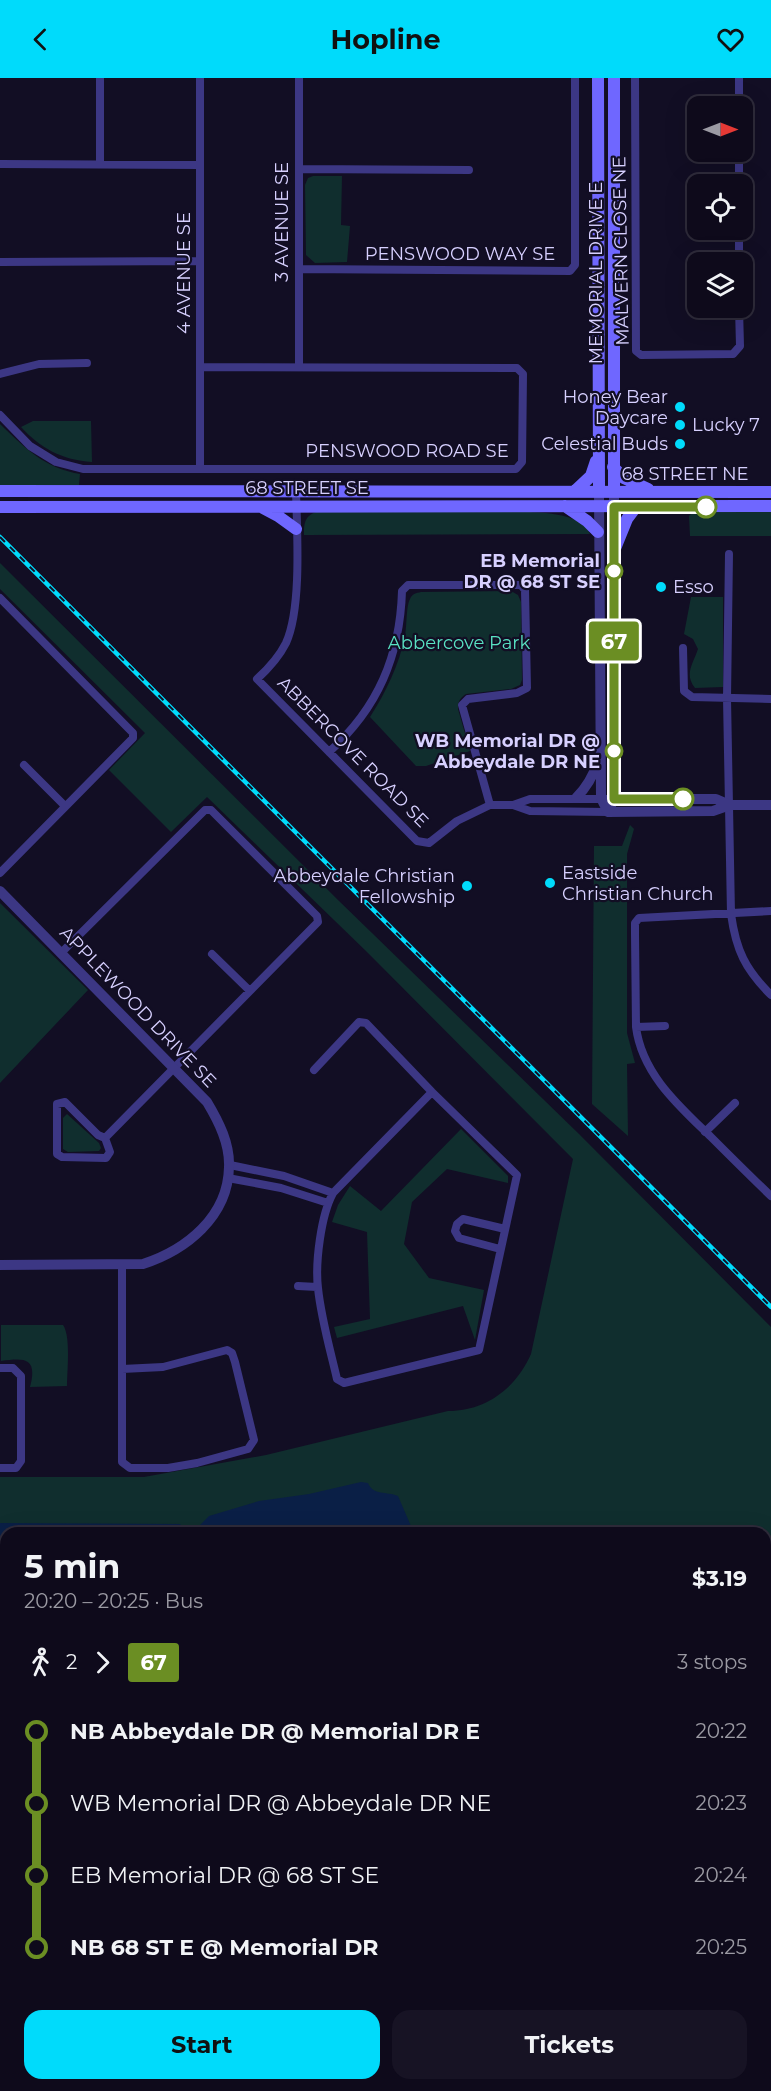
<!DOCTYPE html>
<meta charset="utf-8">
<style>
body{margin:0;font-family:Montserrat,sans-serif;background:#171324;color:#f1f3f6;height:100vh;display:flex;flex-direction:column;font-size:22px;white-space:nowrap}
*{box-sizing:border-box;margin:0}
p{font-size:20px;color:#9b9aa3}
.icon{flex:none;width:33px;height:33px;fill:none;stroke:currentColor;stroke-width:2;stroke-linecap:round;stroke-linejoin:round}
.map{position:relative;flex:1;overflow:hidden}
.panel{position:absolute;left:0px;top:1449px;width:771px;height:564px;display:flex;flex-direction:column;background:#0e0a1b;border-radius:18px 18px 0 0;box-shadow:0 6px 24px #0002,0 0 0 2px #2e2b3a}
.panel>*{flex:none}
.badge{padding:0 12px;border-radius:4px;font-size:21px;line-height:39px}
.needle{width:39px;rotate:90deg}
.fabs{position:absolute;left:687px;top:18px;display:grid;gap:12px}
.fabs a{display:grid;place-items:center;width:66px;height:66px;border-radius:12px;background:#0e0a1b;box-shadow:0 6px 24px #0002,0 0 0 2px #2e2b3a;font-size:30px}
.map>.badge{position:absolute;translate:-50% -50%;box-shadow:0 0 0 3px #fff}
.legs{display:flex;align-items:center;gap:9px;height:66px;padding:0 24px;font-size:20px}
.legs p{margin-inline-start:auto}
.headline{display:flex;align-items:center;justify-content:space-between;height:102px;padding:0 24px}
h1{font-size:33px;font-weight:700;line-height:45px}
.primary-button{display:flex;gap:12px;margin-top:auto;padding:12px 24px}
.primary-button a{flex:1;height:69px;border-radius:18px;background:#00dbfb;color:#111;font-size:24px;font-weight:700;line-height:69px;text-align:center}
.primary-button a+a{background:#171324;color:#f1f3f6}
ul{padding:0 24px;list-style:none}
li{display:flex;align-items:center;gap:21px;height:72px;font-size:22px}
li i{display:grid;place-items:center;width:9px;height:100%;margin:0 8px;background:currentColor}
li i::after{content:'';width:15px;height:15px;margin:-8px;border:4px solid;border-radius:50%;background:#0e0a1b}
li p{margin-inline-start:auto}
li:first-child i{background:linear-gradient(#0000 50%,currentColor 0)}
li:last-child i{background:linear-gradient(currentColor 50%,#0000 0)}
header{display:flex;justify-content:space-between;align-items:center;height:78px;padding:0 24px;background:#00dbfb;color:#111;font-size:27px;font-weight:700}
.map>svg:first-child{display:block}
</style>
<header><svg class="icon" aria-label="back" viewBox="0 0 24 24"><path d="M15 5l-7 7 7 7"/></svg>Hopline<svg class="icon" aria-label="heart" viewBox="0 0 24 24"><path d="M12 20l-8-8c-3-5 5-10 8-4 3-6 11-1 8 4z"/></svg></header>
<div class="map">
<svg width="771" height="2013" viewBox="0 0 771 2013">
<rect width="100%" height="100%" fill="#120e24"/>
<path fill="#102e2e" d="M313 98H342L341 147 350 148 347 184 315 185 306 177 305 107 308 100Z
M33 343H91L92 384C62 382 40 370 21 349Z
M0 346C25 370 44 390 80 396L79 407H0Z
M515 433C536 435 582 433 590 456L304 457C304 447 304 438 316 434Z
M693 434H771V458H690L689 438Z
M0 485 338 822 579 1056 771 1249V1746H765V1455H6V1732H0V1399H144L266 1377 448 1333C486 1333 516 1310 531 1276L573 1081 367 874 207 719 171 754 109 692 145 655 0 511Z
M511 513 518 517 521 524 522 602 520 607 511 611 466 616C460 620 458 623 458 631L470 673 426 688H416L370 639C386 614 399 587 405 558 407 548 406 528 410 521 412 516 416 515 421 514Z
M691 519H723V609L695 610C684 596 693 586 698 571L693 561 684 556Z
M630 747 634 751 627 776V955L635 985 627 986 628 1058 592 1026 594 768H622Z
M0 825 88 912 0 1005Z
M67 1036 99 1065 101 1070 99 1073 68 1074 63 1071V1040Z
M461 1051 508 1098V1105L447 1091 412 1124 404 1166 429 1200 484 1212 475 1262 463 1228 337 1260 334 1249 370 1241 367 1154 332 1144 338 1127 350 1108 381 1133Z
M1 1247H63C71 1258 67 1293 67 1308L30 1309C38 1279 24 1280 1 1283Z"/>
<path fill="#0a1f46" d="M361 1404 368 1405C373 1418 387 1413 398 1418L414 1455H201L200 1447 209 1438 259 1423 309 1416Z
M0 1445 180 1446 188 1455H6V1489L0 1488Z"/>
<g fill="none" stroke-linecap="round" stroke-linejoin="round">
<path stroke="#3c3784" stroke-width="8" d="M200 0V390
M299 0V288
M635 0 636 273 641 277 733 276 740 268 739 230
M739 0V28
M739 74V106
M0 86 200 87
M100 86V0
M299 91 469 92
M739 152V184
M0 184 200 183
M299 191 570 193 575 187V0
M0 296 39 286 87 285
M0 337 30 368 56 384 83 391H516L522 384 523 296 517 290 200 289
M296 413C297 453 302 530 286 565 279 579 268 591 257 601L417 763 429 765 457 743 490 727H513L530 733 608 734
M729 476 727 620 731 836C736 872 745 891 771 917
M0 520 133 655V660L0 795
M683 570 684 613 692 619 771 621
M329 674C378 630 400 578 402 513L408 507H521L525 512 527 610 517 615 468 621 462 627 490 727
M24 687 65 728
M513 727 530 721H614
M771 833 639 840 635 845V856L636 949C642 996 679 1028 711 1059 731 1079 751 1099 771 1118
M62 874 205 732H211L317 838 318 844 105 1060
M212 876 250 913
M636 949 665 948
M314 992 359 944 366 945 432 1014 517 1097 479 1272 344 1305 337 1301C330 1271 321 1240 318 1210 315 1185 321 1137 333 1115L432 1014
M65 1024 98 1057 105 1060 110 1074 106 1080 62 1079 57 1076V1026Z
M705 1054 735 1025
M230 1087 284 1098 333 1115
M228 1100 281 1110 328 1125
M500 1171 459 1160 455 1153 457 1146 463 1141 505 1151
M298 1208 317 1209
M0 1290H13L21 1298V1383L16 1390H0
M122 1291 163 1289 227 1272 232 1275 235 1284 254 1362 248 1371 197 1385 168 1390H130L122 1384V1187"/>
<path stroke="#3c3784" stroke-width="10" d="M599 414 601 720 608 734
M576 720C586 710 593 699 597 685
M614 721H716L730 727H771
M608 734 614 721V420
M608 734 713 733 730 727
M0 813 207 1024C219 1044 230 1066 229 1089 228 1139 186 1172 143 1186L0 1187"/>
<path stroke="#6f67ff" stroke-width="12" d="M598 0 599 414
M613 389 624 400 648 411
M0 413 771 414
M575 413 591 398 596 383
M614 414V0
M565 428 587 443 598 454
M0 429 771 428
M263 430 278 438 296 451
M614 473 627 441 636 429"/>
<path stroke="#ff4b9d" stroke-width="15" d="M0 1523 6 1524
M765 1572H771
M0 1578 6 1579
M765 1621H771"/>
<g stroke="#00dbfb" stroke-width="4.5">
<path id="rail" d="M0 459 771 1229"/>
</g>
<use href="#rail" stroke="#120e24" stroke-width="2" stroke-dasharray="7" stroke-linecap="butt"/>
</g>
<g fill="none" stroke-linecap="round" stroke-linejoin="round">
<g stroke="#fff" stroke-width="14">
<path id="line-1" d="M683 721H614V429H706"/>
</g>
<use href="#line-1" stroke="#6b8e23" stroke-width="9"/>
</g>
<g fill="#00dbfb" stroke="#120e24" stroke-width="2">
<circle cx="680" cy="329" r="6"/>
<circle cx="680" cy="347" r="6"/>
<circle cx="680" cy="366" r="6"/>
<circle cx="661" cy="509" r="6"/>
<circle cx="550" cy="805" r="6"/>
<circle cx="467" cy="808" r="6"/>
</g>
<g fill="#fff" stroke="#6b8e23" stroke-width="3">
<circle cx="706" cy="429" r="10"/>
<circle cx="614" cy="493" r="8"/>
<circle cx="614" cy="673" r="8"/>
<circle cx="683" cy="721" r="10"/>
</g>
<g text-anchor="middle" stroke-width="4.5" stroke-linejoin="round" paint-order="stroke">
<g font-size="18" fill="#d7d0ff" stroke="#120e24">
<text transform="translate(282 144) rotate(-90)" y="6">3 AVENUE SE</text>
<text transform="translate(621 173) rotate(-91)" y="6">MALVERN CLOSE NE</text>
<text x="460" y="182">PENSWOOD WAY SE</text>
<text transform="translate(184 195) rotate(-90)" y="6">4 AVENUE SE</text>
<text transform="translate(596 195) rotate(-90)" y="6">MEMORIAL DRIVE E</text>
<text x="407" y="379">PENSWOOD ROAD SE</text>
<text x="685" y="402">68 STREET NE</text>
<text x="307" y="416">68 STREET SE</text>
<text transform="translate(353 674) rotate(45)" y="6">ABBERCOVE ROAD SE</text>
<text transform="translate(138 929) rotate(46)" y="6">APPLEWOOD DRIVE SE</text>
</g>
<g font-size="18" fill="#d7d0ff" stroke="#120e24" text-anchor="end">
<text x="668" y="325">Honey Bear<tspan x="668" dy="21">Daycare</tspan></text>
<text x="692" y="353" text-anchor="start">Lucky 7</text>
<text x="668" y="372">Celestial Buds</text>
<text x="673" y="515" text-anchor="start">Esso</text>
<text x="562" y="801" text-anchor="start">Eastside<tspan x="562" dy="21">Christian Church</tspan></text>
<text x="455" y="804">Abbeydale Christian<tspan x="455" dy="21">Fellowship</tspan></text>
</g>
<g font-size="18" font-weight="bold" fill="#d7d0ff" stroke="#120e24" text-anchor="end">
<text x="600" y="489">EB Memorial<tspan x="600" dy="21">DR @ 68 ST SE</tspan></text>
<text x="600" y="669">WB Memorial DR @<tspan x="600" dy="21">Abbeydale DR NE</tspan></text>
</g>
<g font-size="18" fill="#59e2c3" stroke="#120e24">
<text x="459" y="571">Abbercove Park</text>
</g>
</g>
</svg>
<div class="fabs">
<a><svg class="needle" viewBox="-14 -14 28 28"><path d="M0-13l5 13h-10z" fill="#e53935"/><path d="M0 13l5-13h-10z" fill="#9b9aa3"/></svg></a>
<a><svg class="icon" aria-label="locate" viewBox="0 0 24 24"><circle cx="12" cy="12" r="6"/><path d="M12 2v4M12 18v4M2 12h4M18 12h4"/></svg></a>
<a><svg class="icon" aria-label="layers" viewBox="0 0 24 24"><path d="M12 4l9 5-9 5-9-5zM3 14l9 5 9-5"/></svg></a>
</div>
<b class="badge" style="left:614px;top:563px;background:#6b8e23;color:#fff">67</b>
<section class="panel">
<div class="headline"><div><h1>5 min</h1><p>20:20 – 20:25 · Bus</p></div><b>$3.19</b></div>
<div class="legs"><svg class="icon" aria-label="walk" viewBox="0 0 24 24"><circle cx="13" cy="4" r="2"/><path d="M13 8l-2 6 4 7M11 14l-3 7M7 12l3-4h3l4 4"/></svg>2<svg class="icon" aria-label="forward" viewBox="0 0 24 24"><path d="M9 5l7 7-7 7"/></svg><b class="badge" style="background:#6b8e23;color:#fff">67</b><p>3 stops</p></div>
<ul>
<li><i style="color:#6b8e23"></i><b>NB Abbeydale DR @ Memorial DR E</b><p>20:22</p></li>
<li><i style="color:#6b8e23"></i><span>WB Memorial DR @ Abbeydale DR NE</span><p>20:23</p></li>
<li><i style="color:#6b8e23"></i><span>EB Memorial DR @ 68 ST SE</span><p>20:24</p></li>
<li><i style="color:#6b8e23"></i><b>NB 68 ST E @ Memorial DR</b><p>20:25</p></li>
</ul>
<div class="primary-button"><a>Start</a><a>Tickets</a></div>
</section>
</div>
